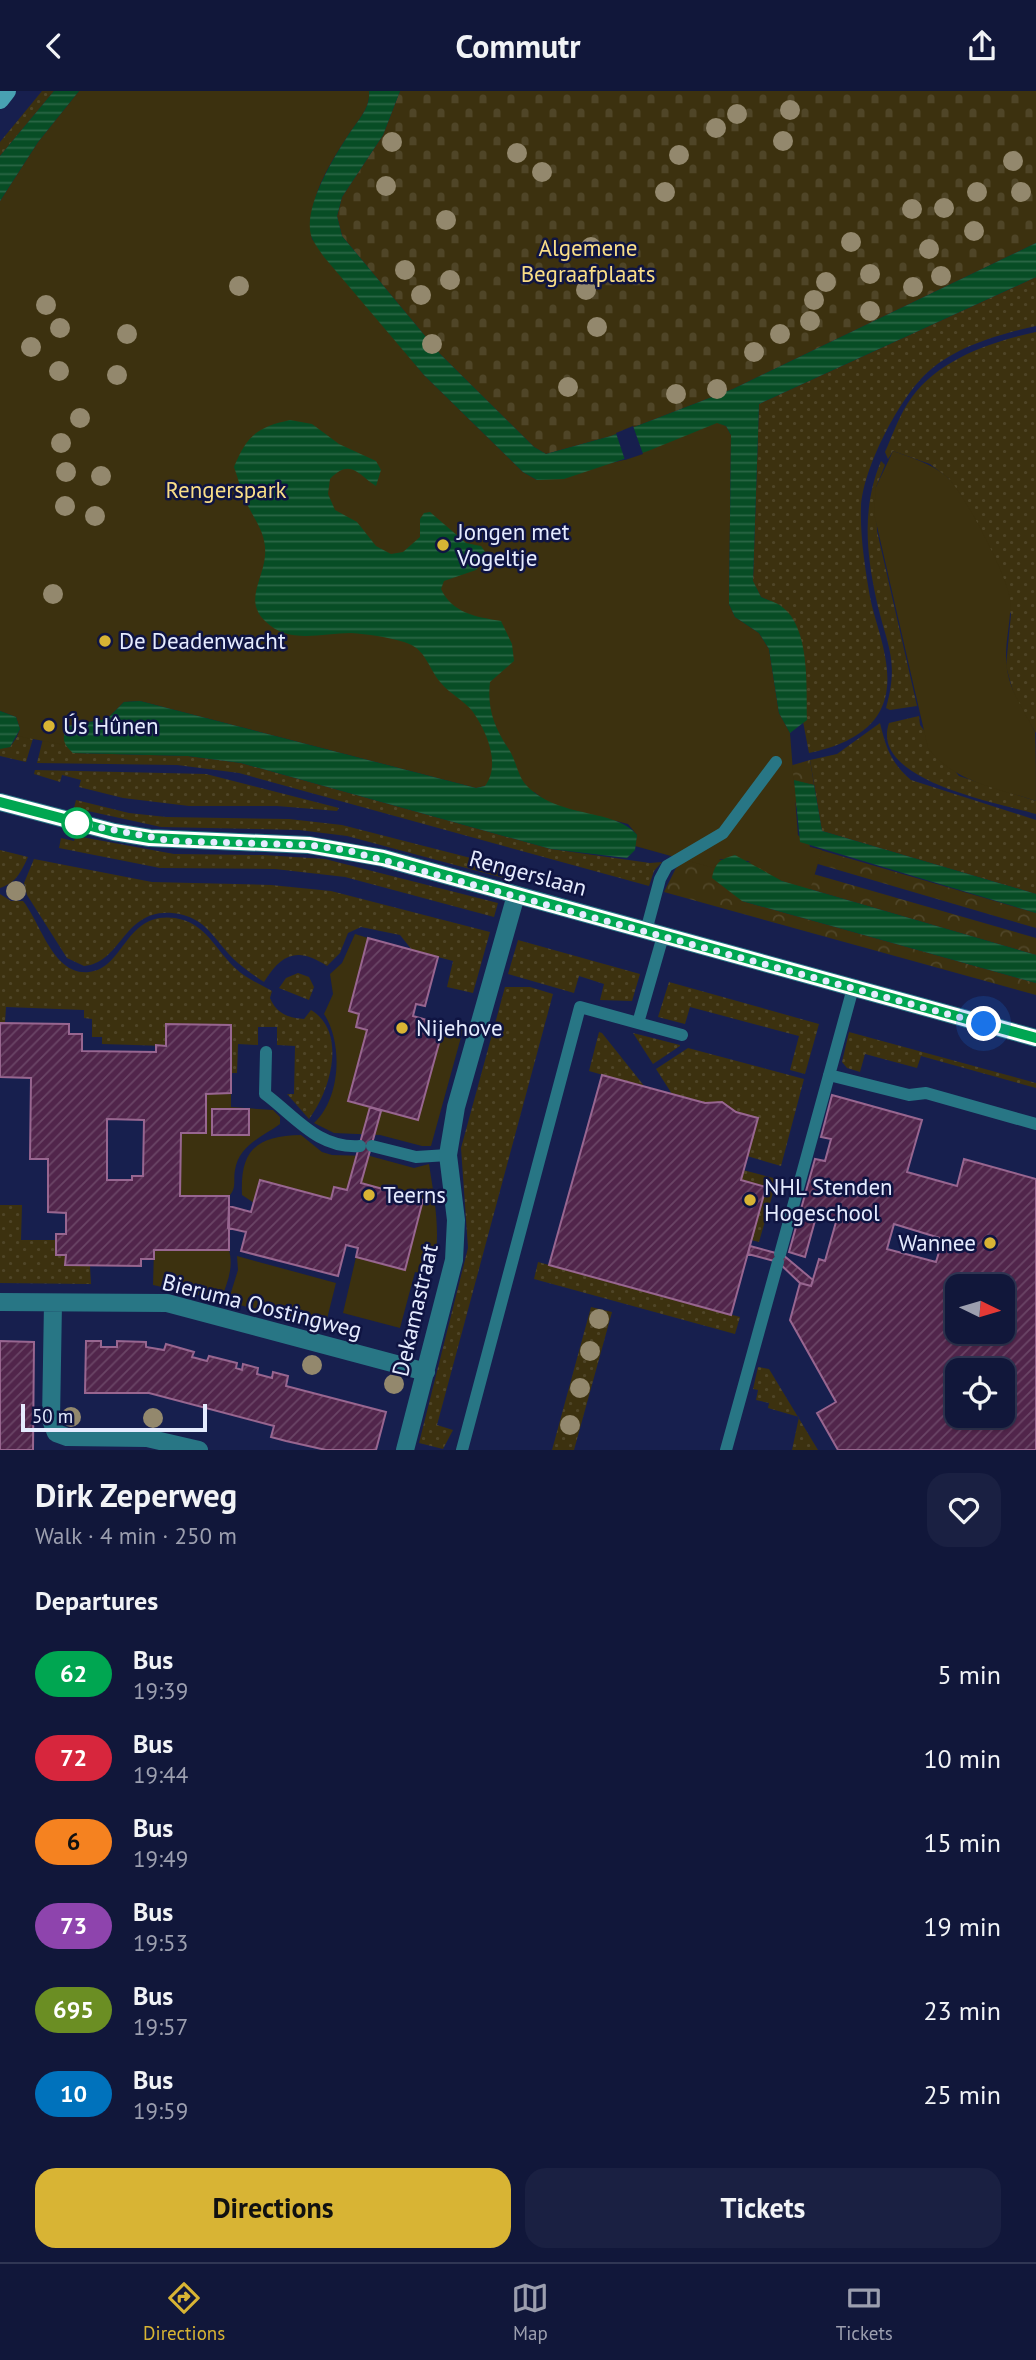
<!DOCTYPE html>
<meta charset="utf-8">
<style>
body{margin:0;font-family:"PT Sans",sans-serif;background:#1a2042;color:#f1f3f6;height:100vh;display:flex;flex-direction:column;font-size:26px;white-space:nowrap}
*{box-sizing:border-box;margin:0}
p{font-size:23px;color:#9c9faf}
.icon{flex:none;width:38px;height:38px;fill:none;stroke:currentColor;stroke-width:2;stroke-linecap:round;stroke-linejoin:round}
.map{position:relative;height:1359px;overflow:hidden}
.side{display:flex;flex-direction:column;background:#11173a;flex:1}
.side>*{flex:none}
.badge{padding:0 14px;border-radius:23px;font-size:24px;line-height:46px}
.needle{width:46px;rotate:95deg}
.fabs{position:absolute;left:945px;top:1183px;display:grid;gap:14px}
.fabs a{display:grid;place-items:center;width:70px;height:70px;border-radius:14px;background:#11173a;box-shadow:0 2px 5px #0004,0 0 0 2px #303654;font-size:35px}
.scale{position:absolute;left:21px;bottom:18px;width:186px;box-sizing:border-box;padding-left:7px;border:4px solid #e5ebfe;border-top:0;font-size:19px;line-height:24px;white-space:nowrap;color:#e5ebfe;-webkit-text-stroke:5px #0f1442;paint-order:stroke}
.you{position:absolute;width:35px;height:35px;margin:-18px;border:5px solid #fff;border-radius:50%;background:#1a73e8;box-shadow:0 0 0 10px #1a73e833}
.map>.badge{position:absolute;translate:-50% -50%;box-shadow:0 0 0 4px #fff}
h2{padding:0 35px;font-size:26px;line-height:63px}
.round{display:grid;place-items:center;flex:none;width:74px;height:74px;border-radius:21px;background:#1a2042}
.overview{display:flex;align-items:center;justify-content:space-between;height:119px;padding:0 35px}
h1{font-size:33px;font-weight:700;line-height:52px}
.button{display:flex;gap:14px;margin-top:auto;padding:14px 35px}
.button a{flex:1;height:80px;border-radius:21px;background:#d8b434;color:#111;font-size:28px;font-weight:700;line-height:80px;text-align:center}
.button a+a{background:#1a2042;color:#f1f3f6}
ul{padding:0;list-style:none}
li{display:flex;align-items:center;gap:21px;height:84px;padding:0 35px}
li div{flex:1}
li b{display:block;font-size:26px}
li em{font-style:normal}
li .badge{min-width:77px;font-weight:700;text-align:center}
header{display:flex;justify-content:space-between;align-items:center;height:91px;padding:0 35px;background:#11173a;font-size:32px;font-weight:700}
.dock{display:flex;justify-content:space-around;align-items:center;height:98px;border-top:2px solid #303654;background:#11173a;font-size:19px;color:#9c9faf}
.dock a{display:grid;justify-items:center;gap:4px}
.dock .active{color:#d8b434}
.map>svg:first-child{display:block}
</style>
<header><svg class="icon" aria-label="back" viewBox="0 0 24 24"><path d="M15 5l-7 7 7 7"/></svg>Commutr<svg class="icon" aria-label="share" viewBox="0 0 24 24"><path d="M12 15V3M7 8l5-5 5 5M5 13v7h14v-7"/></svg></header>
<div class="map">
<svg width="1036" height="1359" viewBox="0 0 1036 1359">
<defs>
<pattern id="grass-dots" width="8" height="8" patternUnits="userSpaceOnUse" patternTransform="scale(1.75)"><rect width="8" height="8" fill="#3c310f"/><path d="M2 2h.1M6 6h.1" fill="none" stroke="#4f4527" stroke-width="1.8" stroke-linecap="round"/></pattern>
<pattern id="forest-crowns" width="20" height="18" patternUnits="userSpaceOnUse" patternTransform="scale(1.75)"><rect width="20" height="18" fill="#3c310f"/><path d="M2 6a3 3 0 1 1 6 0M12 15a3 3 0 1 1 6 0" fill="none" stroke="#4f4527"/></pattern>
<pattern id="cemetery-stones" width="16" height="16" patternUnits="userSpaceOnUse" patternTransform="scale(1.75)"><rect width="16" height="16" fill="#3c310f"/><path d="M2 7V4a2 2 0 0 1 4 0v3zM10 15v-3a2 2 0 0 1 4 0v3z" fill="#4f4527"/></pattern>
<pattern id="water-rules" width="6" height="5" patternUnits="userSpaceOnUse" patternTransform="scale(1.75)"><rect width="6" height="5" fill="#074d25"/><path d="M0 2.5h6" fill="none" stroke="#2b6746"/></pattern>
<pattern id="building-hatch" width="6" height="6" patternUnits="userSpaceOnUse" patternTransform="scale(1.75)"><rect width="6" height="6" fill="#51254b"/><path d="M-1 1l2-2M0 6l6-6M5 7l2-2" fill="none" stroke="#6a4566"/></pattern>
</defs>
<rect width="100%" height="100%" fill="#171f4e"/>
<path fill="url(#grass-dots)" d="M42 0H54L0 65V51Z
M1036 186V235C1000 243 957 255 929 280 900 305 863 377 861 416 860 445 865 477 870 506 877 541 901 589 877 625 862 647 833 657 809 662L781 515 761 506 753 491 759 313Z
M1036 241V642L1016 611 1006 575 1011 523 961 405 948 387 930 373 893 360 888 368 885 361C893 343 900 322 912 306 940 268 991 251 1036 241Z
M881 370 885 374 876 396 877 440 917 615 890 619 886 617C900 567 886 554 876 507 866 460 862 416 881 370Z
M54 603 73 662 188 665 241 672 551 758 650 772 662 771 654 780 649 795 239 682 177 674 37 672Z
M46 604 26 671 0 665V657L10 656Z
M919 625 920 634 959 685 1036 710V723C1000 712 869 690 889 632Z
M880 632C886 657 891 672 911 689L1036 729V803L822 740 810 669 837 663Z
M35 679 206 683 339 717 337 720 277 715H189L123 707 79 696 81 689 62 684 60 691 34 683Z
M76 709 129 722 166 726 289 728 342 734 518 779 515 790 347 745 299 739 161 736 74 717Z
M76 745 174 763 264 764 325 768 498 812 494 826 345 786 275 778 160 777 59 757 61 747 74 750Z
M0 759 28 766C21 781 16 792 0 797Z
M34 768 152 791 271 794 331 800 490 841 473 902 447 896 453 870 412 859 400 844 361 836 348 842 340 862 327 875C298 856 282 862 264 891 255 885 246 879 238 872 214 851 208 825 172 822 123 818 122 872 84 875L67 867 27 804 24 792Z
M0 803 11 810H23C41 832 53 885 89 881 125 877 125 820 175 827 206 832 215 858 235 877 246 887 259 893 272 900L270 907C276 922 288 927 304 928L311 919C348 941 330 1001 309 1028L287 1003H294L295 955 277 954V936H258V954L238 953 237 982H231V934H166V955L102 953V946H92V928L84 927V919L6 916 5 932H0Z
M518 849 640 883 632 910 600 909 604 893 579 885 574 902 508 883Z
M298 882 309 886 314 896 309 909 279 897 286 887Z
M669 891 819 933 805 983 790 979 799 945 690 916 685 933 658 926Z
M505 896H530L553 903 437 1334 453 1339 443 1358 419 1352 468 1157 461 1057Z
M599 941 602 942 645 996 589 980Z
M849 941 1036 992V997L921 965 917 977 865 963 860 981 847 977 842 971Z
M633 942 680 954V955L653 973Z
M688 957 804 988 781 1075 747 1065 758 1027 736 1021 722 1011 705 1012 672 1003 656 978Z
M743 1079 777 1088 759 1151 751 1149 741 1089Z
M0 1114H22L21 1149H56V1163L66 1164V1174L90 1175 91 1193 0 1192Z
M538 1171 740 1226 735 1243 534 1188Z
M591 1216 612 1221 574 1359H552Z
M758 1276 769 1278 818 1359H792L799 1326 768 1317 769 1312 756 1309 758 1299 753 1298Z"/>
<path fill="url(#forest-crowns)" d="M810 669 814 694 794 690 810 756 1036 822V837L811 771 786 676Z
M691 766 782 774 1036 847V864L782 790 742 810 1036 892V904L664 801 676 777Z"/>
<path fill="url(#cemetery-stones)" d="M400 0H1036V152L733 298 611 345 546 363 534 356 440 263 342 145 337 125 342 106 383 44Z"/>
<path fill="#3c310f" d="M79 0H369C371 17 358 29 349 43 330 72 305 111 312 148L424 284 523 381 537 389 624 369 717 331 726 335 731 344 729 513 735 526 759 542 769 558 779 622 790 642 798 744 810 756 822 759 810 799 782 790 748 770 720 768 714 777 635 755 637 744 628 733 551 714 534 701 485 695 476 697 140 610 124 611 107 628 81 632 63 644 65 654 17 645 20 638 16 626 0 620V110L38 51Z
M893 360C912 367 930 372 946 385 964 401 1007 484 1010 508 1012 531 1003 555 1007 578 1011 603 1024 619 1035 641 1036 653 1036 695 1036 710 997 697 954 691 928 657L874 422 876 396Z
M355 843 368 847 349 919 359 923 356 936 367 939 348 1010 418 1029 444 934 463 939 431 1055H422L380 1044 334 1042 314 1032C341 1007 343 952 324 923L333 903 330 883 342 872Z
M231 1002V1016L273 1019 280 1026V1033C262 1046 239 1054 235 1079 233 1089 237 1097 229 1105H180L181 1042H206V1003Z
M301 1044 322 1061 332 1064 370 1065 414 1077 429 1073C435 1112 442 1146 432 1185L415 1181 400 1237 343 1222 356 1166 405 1178 423 1108 350 1089 347 1099 331 1108 260 1089 254 1112 242 1104C240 1059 256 1045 301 1044Z
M154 1159H229C234 1177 227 1192 221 1209L153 1194Z
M237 1165 336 1192 325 1236 228 1211 238 1179Z"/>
<path fill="url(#water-rules)" d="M54 0H79L38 51 0 110V65Z
M369 0H400L383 44 342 106 337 125 342 145 440 263 534 356 546 363 611 345 733 298 1036 152V186L759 313 753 490 761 506C767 509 776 511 781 515 811 536 806 597 807 629L790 642 779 622 769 558 759 542 735 526 729 513 731 344 726 335 717 332 648 360 564 388 537 389 523 381 424 284 324 166C320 160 315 154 312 147 301 119 334 66 349 43 358 29 371 17 369 0Z
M290 329 312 333 339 353 376 370 381 379 376 395C359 385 351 366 330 388L328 403 335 419 357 431 376 455 391 463 403 461 420 446V428L424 422 430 421 466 452 481 455 488 465 476 479 444 490 441 498C452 522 476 526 501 530L512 553 514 570 490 591C487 617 494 636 508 657 516 668 518 687 527 695 559 728 615 717 637 744L635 759 627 767 551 758 241 672 188 665 73 662C63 653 61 647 68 635L107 628 124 611 140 610 476 697 485 695C501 674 487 641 473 621 465 610 450 603 441 592 427 576 427 558 404 551 388 546 367 543 351 542 321 542 289 554 265 530 244 510 263 489 265 465 267 443 255 430 246 411 241 400 238 387 234 376 247 344 258 336 290 329Z
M0 620 16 626 20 638 10 656 0 658Z
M794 689 814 694 822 740 1036 803V822L800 751Z
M735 764 782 790 1036 864V892L742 810 712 787C715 771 721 768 735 764Z"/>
<path fill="#171f4e" d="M633 335 643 363 625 369 616 342Z"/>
<path fill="url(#building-hatch)" stroke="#986690" stroke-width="2" fill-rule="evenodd" d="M368 847 438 866 425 915 416 913 413 925 444 934 418 1029 348 1010 367 939 356 936 359 923 349 920Z
M0 932 69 933V943H82V960L156 961V954L166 955V933L231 934V1002L206 1003V1042H181L180 1105H229V1159H154V1168H141V1175L65 1174 66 1164H56V1143H66V1122L48 1121V1068H30L31 987 0 986ZM107 1028 144 1029 143 1085H132V1089H107Z
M602 984 705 1012 722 1011 736 1021 758 1027 741 1089 766 1096 731 1224 549 1174Z
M832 1004 922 1029 907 1081 957 1095 964 1068 1036 1088V1359H838L817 1322 836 1311 790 1229 800 1192 811 1195 819 1168 825 1170 836 1131 816 1126 805 1166 789 1161 815 1068 825 1070 831 1048 821 1046ZM894 1133 943 1148 936 1171 887 1158ZM957 1195H1003V1241H957ZM957 1279H1003V1325H957Z
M370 1016 381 1020 361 1092 423 1109 405 1179 356 1166 358 1157 346 1154 338 1185 241 1160 246 1141 228 1137 229 1115 251 1121 260 1089 331 1108 334 1096 347 1099Z
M212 1018H249V1044H212Z
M750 1155 783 1164 813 1189 811 1195 800 1192 778 1171 748 1163Z
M0 1250 34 1251 33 1359H0Z
M86 1250H101V1256H117V1250L146 1251V1256L164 1259 166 1253 194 1261 192 1266 207 1270 209 1265 237 1272 236 1277 242 1279 243 1273 258 1277 257 1283 272 1287 273 1281 288 1285 286 1295 386 1321 376 1359H326L286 1350 271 1346 274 1335 149 1302H85Z"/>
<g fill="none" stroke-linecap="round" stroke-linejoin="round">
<path stroke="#287685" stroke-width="12" d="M646 840 660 788 667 775 723 742 776 671
M638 932 682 944
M266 961 265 1003C296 1026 318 1058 360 1055
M829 984 909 1004 926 1002 1036 1033
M372 1055 416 1066 448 1064
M780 1163 853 897
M462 1359 580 916 638 932 663 845
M726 1359 778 1171"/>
<path stroke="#287685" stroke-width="18" d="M0 1211 167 1212 426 1281
M53 1212 51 1329 56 1342 67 1346 147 1347 199 1359
M405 1359 454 1169 456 1129 448 1064 456 1016 516 804"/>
<path stroke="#287685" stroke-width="18" d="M0 711 114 741 150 747 309 754 383 767 1036 947"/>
<path stroke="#48a1b2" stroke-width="18" d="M0 9 7 0"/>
</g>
<g fill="#93886d">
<circle cx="790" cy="19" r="10"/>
<circle cx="737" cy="23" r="10"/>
<circle cx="716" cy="37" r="10"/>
<circle cx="783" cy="50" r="10"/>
<circle cx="392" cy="51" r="10"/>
<circle cx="517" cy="62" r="10"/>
<circle cx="679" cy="64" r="10"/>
<circle cx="1013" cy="70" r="10"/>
<circle cx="542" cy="81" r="10"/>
<circle cx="386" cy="95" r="10"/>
<circle cx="665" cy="101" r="10"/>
<circle cx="977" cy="101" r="10"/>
<circle cx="1021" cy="101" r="10"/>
<circle cx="944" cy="117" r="10"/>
<circle cx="912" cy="118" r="10"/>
<circle cx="446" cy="129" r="10"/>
<circle cx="974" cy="140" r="10"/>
<circle cx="851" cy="151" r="10"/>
<circle cx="591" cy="156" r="10"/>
<circle cx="929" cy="158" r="10"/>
<circle cx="405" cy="179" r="10"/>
<circle cx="870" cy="183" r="10"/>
<circle cx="941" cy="185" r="10"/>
<circle cx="450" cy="189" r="10"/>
<circle cx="826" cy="191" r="10"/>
<circle cx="239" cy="195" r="10"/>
<circle cx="913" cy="196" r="10"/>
<circle cx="586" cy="199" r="10"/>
<circle cx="421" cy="204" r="10"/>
<circle cx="814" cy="209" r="10"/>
<circle cx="46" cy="214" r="10"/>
<circle cx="870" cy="220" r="10"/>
<circle cx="810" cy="230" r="10"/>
<circle cx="597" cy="236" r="10"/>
<circle cx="60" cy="237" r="10"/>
<circle cx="127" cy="243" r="10"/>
<circle cx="780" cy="243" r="10"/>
<circle cx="432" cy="253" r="10"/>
<circle cx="31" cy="256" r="10"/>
<circle cx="754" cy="261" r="10"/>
<circle cx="59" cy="280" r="10"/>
<circle cx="117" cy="284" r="10"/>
<circle cx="568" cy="296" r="10"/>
<circle cx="717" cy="298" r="10"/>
<circle cx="676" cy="303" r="10"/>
<circle cx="80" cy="327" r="10"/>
<circle cx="61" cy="352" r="10"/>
<circle cx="66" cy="381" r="10"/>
<circle cx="101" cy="385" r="10"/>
<circle cx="65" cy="415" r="10"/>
<circle cx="95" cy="425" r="10"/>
<circle cx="53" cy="503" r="10"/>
<circle cx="16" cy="800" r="10"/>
<circle cx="599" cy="1228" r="10"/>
<circle cx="590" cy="1260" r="10"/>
<circle cx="312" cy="1274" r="10"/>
<circle cx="394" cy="1293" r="10"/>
<circle cx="580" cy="1297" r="10"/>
<circle cx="71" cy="1326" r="10"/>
<circle cx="153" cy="1327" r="10"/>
<circle cx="570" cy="1334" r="10"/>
</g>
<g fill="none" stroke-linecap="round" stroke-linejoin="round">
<g stroke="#fff" stroke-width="16">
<path id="line" d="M0 711 114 741 150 747 309 754 383 767 1036 947"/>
</g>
<use href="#line" stroke="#00a651" stroke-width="10"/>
<path stroke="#e5ebfe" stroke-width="7" stroke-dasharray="0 12.6" d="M77 732 172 750 309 754 346 759 984 933"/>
</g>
<g fill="#d8b434" stroke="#0f1442" stroke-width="2.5">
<circle cx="443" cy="454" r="7"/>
<circle cx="105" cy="550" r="7"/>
<circle cx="49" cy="635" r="7"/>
<circle cx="402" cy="937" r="7"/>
<circle cx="369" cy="1104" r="7"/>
<circle cx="750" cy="1109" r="7"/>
<circle cx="990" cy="1152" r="7"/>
</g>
<circle fill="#fff" stroke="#00a651" stroke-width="3.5" cx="77" cy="732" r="14"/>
<g text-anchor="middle" stroke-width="5" stroke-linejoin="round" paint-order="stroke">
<g font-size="23" fill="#f9dd87" stroke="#0f1442">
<text x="588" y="165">Algemene<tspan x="588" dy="26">Begraafplaats</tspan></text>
<text x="226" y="407">Rengerspark</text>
</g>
<g font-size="23" fill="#e5ebfe" stroke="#0f1442" text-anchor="start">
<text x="457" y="449">Jongen met<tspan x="457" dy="26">Vogeltje</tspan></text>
<text x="119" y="558">De Deadenwacht</text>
<text x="63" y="643">Ús Hûnen</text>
<text x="416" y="945">Nijehove</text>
<text x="764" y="1104">NHL Stenden<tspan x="764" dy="26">Hogeschool</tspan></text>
<text x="383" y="1112">Teerns</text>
<text x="976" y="1160" text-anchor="end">Wannee</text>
</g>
<g font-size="23" fill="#e5ebfe" stroke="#0f1442">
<text transform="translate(528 782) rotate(15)" y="8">Rengerslaan</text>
<text transform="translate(262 1215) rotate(14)" y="8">Bieruma Oostingweg</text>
<text transform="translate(415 1219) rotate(-77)" y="8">Dekamastraat</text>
</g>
</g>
</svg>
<div class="fabs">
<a><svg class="needle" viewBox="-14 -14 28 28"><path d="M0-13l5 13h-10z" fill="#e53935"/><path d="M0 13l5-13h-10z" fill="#9c9faf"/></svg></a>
<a><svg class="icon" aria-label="locate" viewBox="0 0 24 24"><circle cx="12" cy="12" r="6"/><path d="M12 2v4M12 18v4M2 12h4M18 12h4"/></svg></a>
</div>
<div class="scale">50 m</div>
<div class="you" style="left:984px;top:933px"></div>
</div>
<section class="side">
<div class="overview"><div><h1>Dirk Zeperweg</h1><p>Walk · 4 min · 250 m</p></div><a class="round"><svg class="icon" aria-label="heart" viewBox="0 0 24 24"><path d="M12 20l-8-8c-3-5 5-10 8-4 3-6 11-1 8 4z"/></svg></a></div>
<h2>Departures</h2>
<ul>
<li><span class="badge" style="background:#00a651;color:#fff">62</span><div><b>Bus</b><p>19:39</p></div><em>5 min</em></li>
<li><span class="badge" style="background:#d7263d;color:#fff">72</span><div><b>Bus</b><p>19:44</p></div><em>10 min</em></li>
<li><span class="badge" style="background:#f58220;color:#111">6</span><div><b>Bus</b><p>19:49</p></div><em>15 min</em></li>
<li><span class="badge" style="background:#8e44ad;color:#fff">73</span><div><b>Bus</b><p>19:53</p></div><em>19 min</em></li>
<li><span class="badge" style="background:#6b8e23;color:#fff">695</span><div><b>Bus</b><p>19:57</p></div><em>23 min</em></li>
<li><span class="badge" style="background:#0072bc;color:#fff">10</span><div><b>Bus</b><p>19:59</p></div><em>25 min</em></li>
</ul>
<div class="button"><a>Directions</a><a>Tickets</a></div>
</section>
<nav class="dock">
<a class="active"><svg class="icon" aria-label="directions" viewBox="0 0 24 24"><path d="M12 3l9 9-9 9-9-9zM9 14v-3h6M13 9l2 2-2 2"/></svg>Directions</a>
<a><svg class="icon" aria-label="map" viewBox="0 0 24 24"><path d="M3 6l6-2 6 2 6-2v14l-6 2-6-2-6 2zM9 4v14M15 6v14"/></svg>Map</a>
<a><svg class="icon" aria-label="tickets" viewBox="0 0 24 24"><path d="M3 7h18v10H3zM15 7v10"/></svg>Tickets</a>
</nav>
